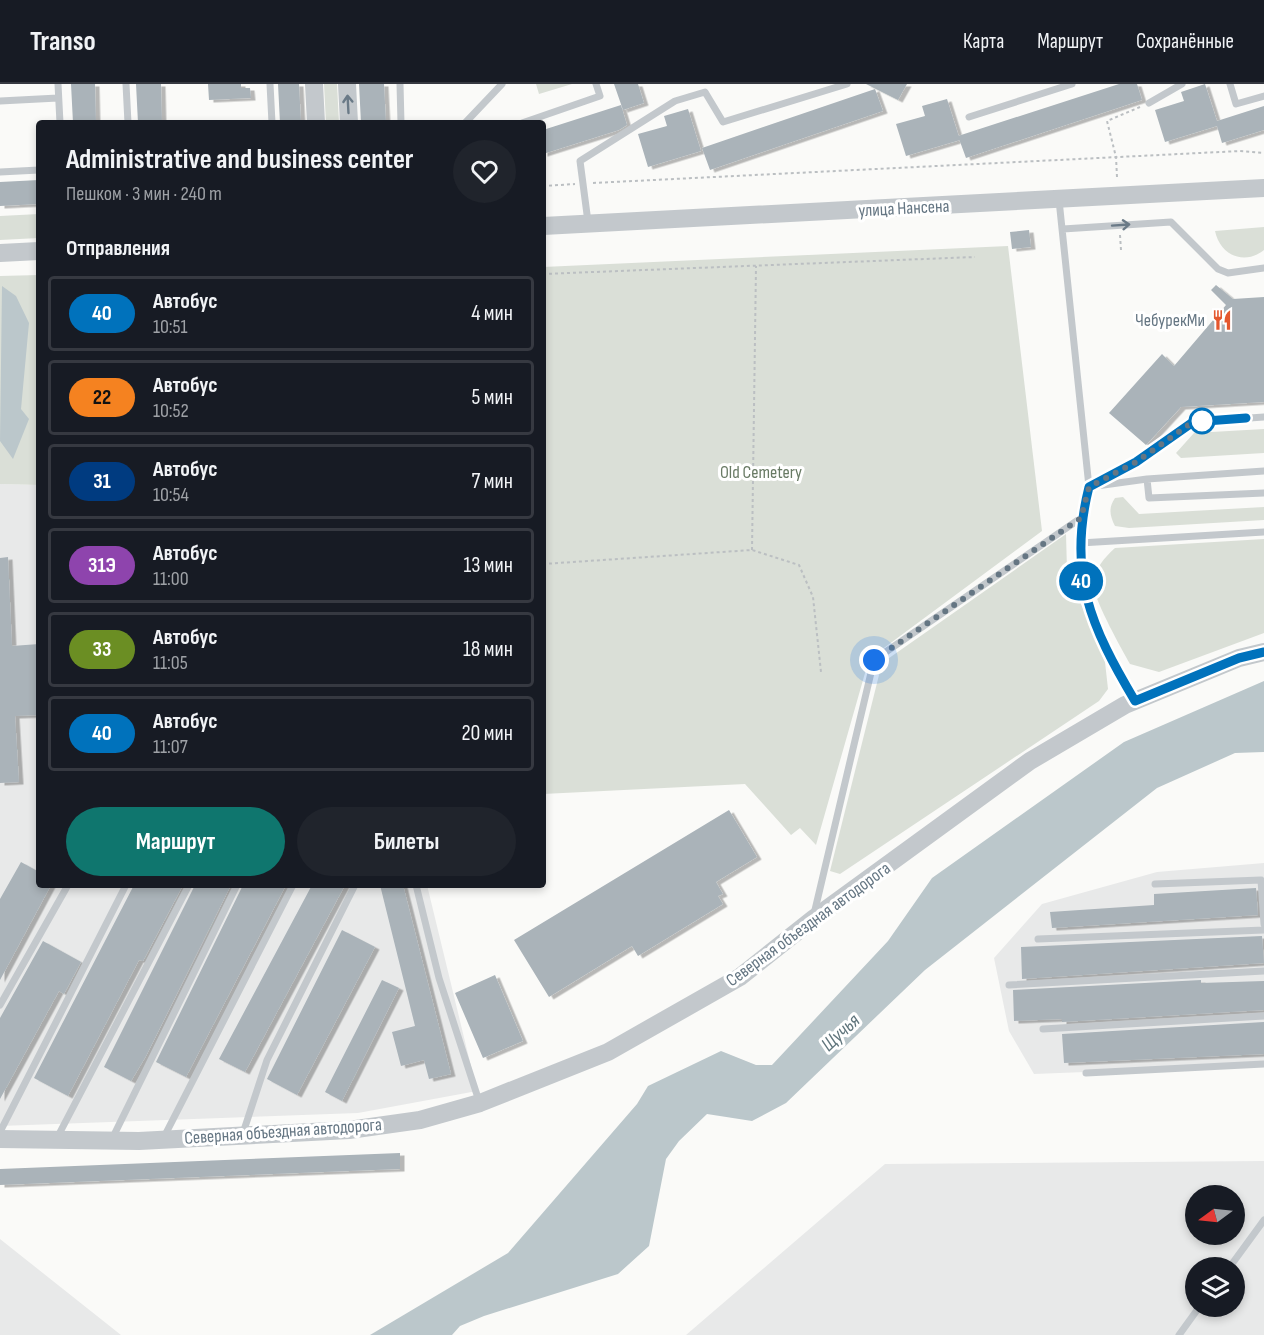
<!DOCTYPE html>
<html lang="ru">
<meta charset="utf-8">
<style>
body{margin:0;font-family:"Sofia Sans Condensed",sans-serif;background:#20242c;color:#f1f3f6;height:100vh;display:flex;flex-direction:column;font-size:22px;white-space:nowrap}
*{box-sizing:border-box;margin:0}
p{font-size:20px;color:#9ea1a6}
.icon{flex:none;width:33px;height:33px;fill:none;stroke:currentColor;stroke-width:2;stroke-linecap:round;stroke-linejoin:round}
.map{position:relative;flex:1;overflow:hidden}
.sheet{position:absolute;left:36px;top:36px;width:510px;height:768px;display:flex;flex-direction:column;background:#171b24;border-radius:6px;box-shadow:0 3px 9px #0003}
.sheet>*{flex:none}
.badge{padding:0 12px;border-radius:20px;font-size:21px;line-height:39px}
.needle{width:39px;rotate:255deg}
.tools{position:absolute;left:1185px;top:1101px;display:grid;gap:12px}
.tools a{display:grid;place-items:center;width:60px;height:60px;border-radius:50%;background:#171b24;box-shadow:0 3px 9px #0003;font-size:30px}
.you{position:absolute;width:30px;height:30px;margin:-15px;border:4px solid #fff;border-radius:50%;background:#1a73e8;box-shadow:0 0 0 9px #1a73e833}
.map>.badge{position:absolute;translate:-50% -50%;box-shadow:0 0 0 3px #fff}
h2{padding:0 30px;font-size:22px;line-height:54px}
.round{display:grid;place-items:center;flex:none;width:63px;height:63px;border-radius:32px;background:#20242c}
.head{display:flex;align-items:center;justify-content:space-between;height:102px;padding:0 30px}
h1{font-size:28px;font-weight:700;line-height:45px}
.action{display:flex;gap:12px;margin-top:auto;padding:12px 30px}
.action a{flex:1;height:69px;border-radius:36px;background:#0f766e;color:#fff;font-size:24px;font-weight:700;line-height:69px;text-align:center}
.action a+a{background:#20242c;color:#f1f3f6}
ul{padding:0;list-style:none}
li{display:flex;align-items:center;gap:18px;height:75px;margin:0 12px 9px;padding:0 18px;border:3px solid #363941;border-radius:6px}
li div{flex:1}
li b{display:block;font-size:22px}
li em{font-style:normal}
li .badge{min-width:66px;font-weight:700;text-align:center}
header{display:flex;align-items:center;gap:36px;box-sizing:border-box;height:84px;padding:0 30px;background:#171b24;border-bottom:2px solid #363941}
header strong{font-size:28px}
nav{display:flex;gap:33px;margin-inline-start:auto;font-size:21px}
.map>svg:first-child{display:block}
</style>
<header>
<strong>Transo</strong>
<nav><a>Карта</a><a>Маршрут</a><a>Сохранённые</a></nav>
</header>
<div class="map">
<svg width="1264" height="1251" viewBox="0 0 1264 1251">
<defs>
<filter id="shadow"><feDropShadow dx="4.5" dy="2.5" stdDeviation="0" flood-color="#0004"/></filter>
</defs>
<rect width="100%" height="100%" fill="#fafaf8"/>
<path fill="#e8e9e9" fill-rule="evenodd" d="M0 400 39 401V801H427L477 1007 358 1029 0 1042Z
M1264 779V981L1034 990 1009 947 994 874 1042 820 1157 788Z
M1264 1077V1251H686L885 1080ZM1196 1112H1234V1150H1196ZM1196 1184H1234V1222H1196Z
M0 1155 121 1251H0Z"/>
<path fill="#dadfd7" d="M324 0H337L339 39H326Z
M536 0H572L539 10Z
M39 130V154L0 156V132Z
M1264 143V166C1244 182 1220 171 1215 147Z
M1008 162 1042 447 869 575 816 761 800 744 791 751 745 700 543 710V183Z
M39 191V401L0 400V192Z
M1264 345V369L1181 374 1176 369 1194 349Z
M1123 413 1139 430 1264 423V436L1129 444 1115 442C1110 432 1108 424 1115 414Z
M1066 450 1067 486 1105 578 1108 605 1099 617 840 790 830 787 882 579Z
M1264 455V549L1159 588 1130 580C1122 566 1096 519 1094 504 1092 487 1104 474 1115 464Z"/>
<path fill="#bbc7cb" d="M2 202 16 212 29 239 21 325 29 335 13 375 0 357Z
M1264 597V668L1235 669 1157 704 925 886 786 1019 752 1037 707 1030 679 1057 666 1075 649 1162 618 1190 484 1232 460 1242 452 1251H370L508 1169 637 1020 648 1002 721 967 756 981H772L888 857 932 794 1124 658Z"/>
<path fill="#aab3b9" filter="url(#shadow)" d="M71 0H95L96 39H73Z
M136 0H161L162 39H138Z
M208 0H241V4H250L251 14 209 16Z
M278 0H299L301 39H280Z
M359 0H384L386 39H361Z
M614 0H638L644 19 623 26Z
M866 0H907L898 16Z
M1119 0H1137L1142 16 966 74 958 52Z
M1205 0 1217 37 1264 22V46L1222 59 1217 42 1165 58 1155 26 1184 17 1181 8Z
M875 5 883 27 710 86 702 64Z
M947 15 960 56 906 72 896 40 925 32 922 22Z
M621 21 627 41 619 46 543 70V46Z
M688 25 701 67 648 83 638 50 667 42 664 32Z
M39 96V120L0 122V98Z
M1029 146 1031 163 1012 165 1010 148Z
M1216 201 1233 215 1264 213V318L1181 323 1146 361 1109 329 1162 270 1174 282 1226 221 1211 206Z
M8 473 12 562 39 560V631L15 632 19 698 0 699V474Z
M729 726 757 773 716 798 723 810 718 812 723 820 638 872 632 862 549 913 514 856Z
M21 778 39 788V801H51L0 896V815Z
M134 801H183L143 877 139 876 68 1012 34 994Z
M195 801H231L146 972 131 997 104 983Z
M243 801H286L186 993 156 978Z
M312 801H345L245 988 219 975Z
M380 801H403L451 990 429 995 424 976 401 982 392 948 415 942Z
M1256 804 1258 831 1052 844 1050 828 1154 821V810Z
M342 846 375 863 297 1011 267 995Z
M1262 852 1264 879 1022 895 1021 863Z
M43 857 81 878 64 910 59 907 0 1015V934Z
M495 891 523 957 483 974 455 909Z
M382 896 399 904 342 1017 325 1008Z
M1201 896V899L1264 897V926L1062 938V935L1014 937 1013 906Z
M1264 938V970L1064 979 1062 950Z
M400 1069V1085L0 1101V1085Z"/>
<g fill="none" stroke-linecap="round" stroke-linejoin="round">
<path stroke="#bbbfc2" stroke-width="2" stroke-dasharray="3 3" stroke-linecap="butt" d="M1117 93 1116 73 1107 37 1140 23
M593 99 1240 67 1264 69
M543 102 575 100
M1120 151 1121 166
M543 190 975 173
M752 466 756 182
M543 480 752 466 799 481 813 513 821 588"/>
<path stroke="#c3c8cc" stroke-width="7" d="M58 0 60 39
M126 0 128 39
M270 0 272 39
M400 0 401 39
M1230 0 1236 20 1264 12
M0 17 58 14
M1149 19 1182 0
M969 33 1072 0
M465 39 502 0
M522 39 600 12 596 0
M0 88 39 86
M1059 116 1089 403 1147 395 1264 387
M588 138 580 77 675 17 705 8 723 38 847 0
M1063 145 1171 138 1218 185 1228 189 1264 184
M1147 395 1149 414 1264 409
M1080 459 1264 448
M1134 616C1091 543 1067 489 1089 403L1136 378 1193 338 1264 333
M1155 800 1261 796 1264 840
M416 801 439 894 479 1017
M814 830 874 576 1081 434
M1038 855 1264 846
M1009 901 1264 887
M0 921 68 801
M1043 945 1264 932
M1086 989 1264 980
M0 1048 126 801
M243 1049 267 976 355 801
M164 1053 293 801
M57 1054 189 801
M112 1055 237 801
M1229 1184 1264 1136
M1179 1251 1200 1222"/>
<path stroke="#c3c8cc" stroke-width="18" d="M314 0 316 39
M347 0 349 39
M543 142 1264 104
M0 169 39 167
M0 1055 139 1057 349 1046 420 1036 480 1019 608 968 740 893 813 835 1030 677 1125 621 1239 574 1264 568"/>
</g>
<defs><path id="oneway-shaft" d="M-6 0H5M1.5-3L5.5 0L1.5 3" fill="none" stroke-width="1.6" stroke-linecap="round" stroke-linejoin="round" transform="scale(1.5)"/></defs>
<g stroke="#6a7a87">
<use href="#oneway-shaft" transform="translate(348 20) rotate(-93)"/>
<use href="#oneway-shaft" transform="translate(1121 141) rotate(-4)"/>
</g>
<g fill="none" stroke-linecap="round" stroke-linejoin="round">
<g stroke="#fff" stroke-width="14">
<path id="line" d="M1246 334 1193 338 1136 378 1089 403C1067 490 1091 543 1135 617L1239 574 1264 568"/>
</g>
<use href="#line" stroke="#0072bc" stroke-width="9"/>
<path stroke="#657683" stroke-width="6" stroke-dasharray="0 10.8" d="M874 576 1081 434 1089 403 1136 378 1193 338 1210 337H1202"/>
</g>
<defs>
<g id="restaurant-bare" transform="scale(1.62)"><path d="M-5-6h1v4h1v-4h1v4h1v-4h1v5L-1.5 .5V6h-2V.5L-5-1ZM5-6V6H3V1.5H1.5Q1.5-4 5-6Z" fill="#e4572e" stroke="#fff" stroke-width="2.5" paint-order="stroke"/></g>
</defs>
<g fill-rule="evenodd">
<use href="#restaurant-bare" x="1222" y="236"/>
</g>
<circle fill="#fff" stroke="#0072bc" stroke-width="3" cx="1202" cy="337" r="12"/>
<g text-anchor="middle" stroke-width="6" stroke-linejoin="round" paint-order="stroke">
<g font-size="18" fill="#657683" stroke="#fff">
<text transform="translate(904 124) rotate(-3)" y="6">улица Нансена</text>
<text transform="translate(808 840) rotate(-36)" y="6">Северная объездная автодорога</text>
<text transform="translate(283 1047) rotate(-4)" y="6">Северная объездная автодорога</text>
</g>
<g font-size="18" fill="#657683" stroke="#fff" text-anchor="end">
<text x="1205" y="242">ЧебурекМи</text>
</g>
<g font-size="18" fill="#687a64" stroke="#fff">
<text x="761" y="394">Old Cemetery</text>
</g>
<g font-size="20" font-style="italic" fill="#60757c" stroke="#fff">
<text transform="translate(840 948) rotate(-43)" y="7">Щучья</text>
</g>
</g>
</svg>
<div class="tools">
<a><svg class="needle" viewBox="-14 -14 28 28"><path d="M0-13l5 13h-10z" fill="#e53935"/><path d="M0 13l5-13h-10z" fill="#9ea1a6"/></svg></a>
<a><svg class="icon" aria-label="layers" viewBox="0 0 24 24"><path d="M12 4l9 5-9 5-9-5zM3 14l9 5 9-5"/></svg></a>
</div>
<div class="you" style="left:874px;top:576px"></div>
<b class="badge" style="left:1081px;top:497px;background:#0072bc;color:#fff">40</b>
<section class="sheet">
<div class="head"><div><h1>Administrative and business center</h1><p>Пешком · 3 мин · 240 m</p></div><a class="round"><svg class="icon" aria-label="heart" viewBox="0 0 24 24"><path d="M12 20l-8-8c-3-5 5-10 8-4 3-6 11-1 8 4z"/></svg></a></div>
<h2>Отправления</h2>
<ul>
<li><span class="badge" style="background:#0072bc;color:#fff">40</span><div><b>Автобус</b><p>10:51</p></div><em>4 мин</em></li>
<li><span class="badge" style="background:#f58220;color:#111">22</span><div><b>Автобус</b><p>10:52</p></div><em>5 мин</em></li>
<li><span class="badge" style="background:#003b80;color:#fff">31</span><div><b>Автобус</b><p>10:54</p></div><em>7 мин</em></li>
<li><span class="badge" style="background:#8e44ad;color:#fff">31Э</span><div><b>Автобус</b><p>11:00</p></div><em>13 мин</em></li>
<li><span class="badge" style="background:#6b8e23;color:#fff">33</span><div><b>Автобус</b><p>11:05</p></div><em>18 мин</em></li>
<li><span class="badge" style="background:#0072bc;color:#fff">40</span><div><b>Автобус</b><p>11:07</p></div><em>20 мин</em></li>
</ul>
<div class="action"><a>Маршрут</a><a>Билеты</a></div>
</section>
</div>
